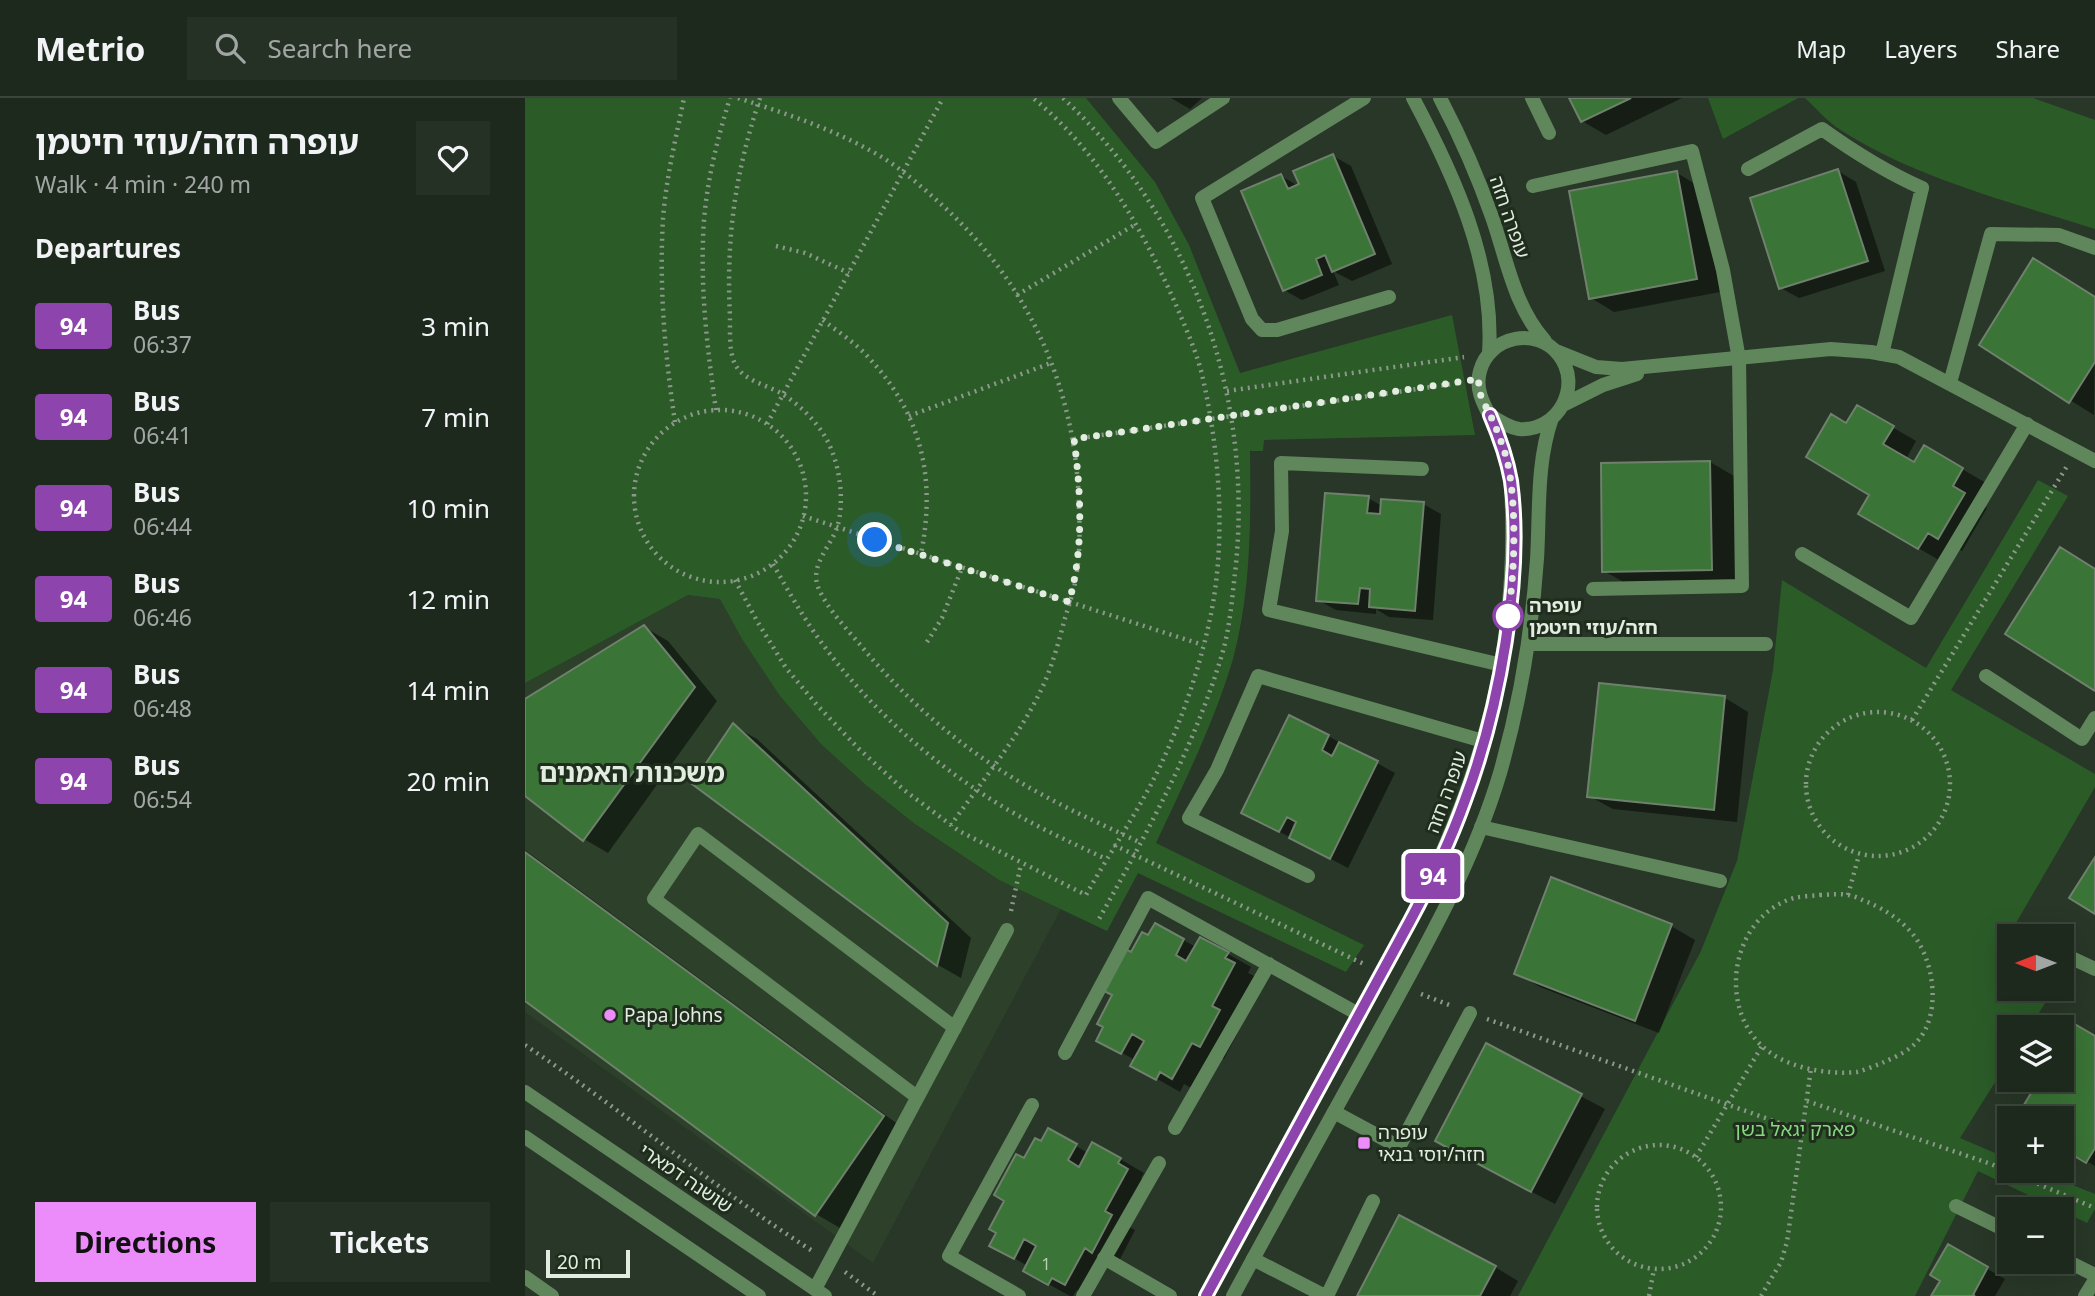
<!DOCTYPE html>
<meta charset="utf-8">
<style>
body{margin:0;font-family:"Noto Sans","Noto Sans Hebrew",sans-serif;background:#263126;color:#f1f3f6;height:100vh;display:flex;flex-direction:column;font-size:26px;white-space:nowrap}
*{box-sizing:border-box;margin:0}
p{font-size:23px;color:#a1a6a4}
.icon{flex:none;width:38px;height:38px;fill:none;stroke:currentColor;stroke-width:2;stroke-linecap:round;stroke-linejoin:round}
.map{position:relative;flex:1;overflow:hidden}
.details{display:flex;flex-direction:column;background:#1e291d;width:525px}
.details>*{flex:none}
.badge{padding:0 14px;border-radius:5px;font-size:24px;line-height:46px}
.needle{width:46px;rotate:270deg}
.fabs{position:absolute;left:1472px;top:826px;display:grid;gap:14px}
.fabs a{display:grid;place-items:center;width:77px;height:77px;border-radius:0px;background:#1e291d;box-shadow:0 7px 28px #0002,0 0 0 2px #3c453b;font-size:35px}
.scale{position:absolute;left:21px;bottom:18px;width:84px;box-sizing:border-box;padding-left:7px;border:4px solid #e2ece1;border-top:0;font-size:19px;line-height:24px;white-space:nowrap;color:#e2ece1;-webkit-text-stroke:5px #1f2d1d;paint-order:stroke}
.you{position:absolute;width:35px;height:35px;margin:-18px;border:5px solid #fff;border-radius:50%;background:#1a73e8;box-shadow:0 0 0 10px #1a73e833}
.map>.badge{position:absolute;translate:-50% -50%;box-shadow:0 0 0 4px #fff}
h2{padding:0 35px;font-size:26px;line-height:63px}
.round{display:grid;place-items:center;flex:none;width:74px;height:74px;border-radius:0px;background:#263126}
.summary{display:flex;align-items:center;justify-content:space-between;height:119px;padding:0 35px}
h1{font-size:33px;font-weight:700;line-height:52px}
.button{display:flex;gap:14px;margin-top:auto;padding:14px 35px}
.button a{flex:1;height:80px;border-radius:0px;background:#ec8cfa;color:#111;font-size:28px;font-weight:700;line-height:80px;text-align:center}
.button a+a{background:#263126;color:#f1f3f6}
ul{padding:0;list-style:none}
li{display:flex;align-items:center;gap:21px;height:91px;padding:0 35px}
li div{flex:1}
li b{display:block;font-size:26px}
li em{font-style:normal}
li .badge{min-width:77px;font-weight:700;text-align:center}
header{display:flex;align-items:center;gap:42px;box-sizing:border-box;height:98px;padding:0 35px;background:#1e291d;border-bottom:2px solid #3c453b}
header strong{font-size:33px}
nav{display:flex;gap:38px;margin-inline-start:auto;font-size:24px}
.search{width:490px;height:63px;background:#263126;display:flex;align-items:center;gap:18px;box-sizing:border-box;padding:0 24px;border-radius:0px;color:#a1a6a4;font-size:26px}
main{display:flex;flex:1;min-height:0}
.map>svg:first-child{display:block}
</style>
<header>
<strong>Metrio</strong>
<div class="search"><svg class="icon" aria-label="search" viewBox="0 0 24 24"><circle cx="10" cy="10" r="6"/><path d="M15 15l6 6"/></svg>Search here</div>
<nav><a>Map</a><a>Layers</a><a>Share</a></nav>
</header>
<main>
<section class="details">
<div class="summary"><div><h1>עופרה חזה/עוזי חיטמן</h1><p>Walk · 4 min · 240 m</p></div><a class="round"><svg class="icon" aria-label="heart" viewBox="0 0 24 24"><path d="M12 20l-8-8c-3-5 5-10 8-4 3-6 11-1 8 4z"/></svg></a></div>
<h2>Departures</h2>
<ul>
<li><span class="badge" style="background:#8e44ad;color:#fff">94</span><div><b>Bus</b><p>06:37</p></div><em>3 min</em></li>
<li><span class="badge" style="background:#8e44ad;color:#fff">94</span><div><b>Bus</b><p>06:41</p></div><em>7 min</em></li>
<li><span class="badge" style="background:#8e44ad;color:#fff">94</span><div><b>Bus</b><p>06:44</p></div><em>10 min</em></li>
<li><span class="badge" style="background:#8e44ad;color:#fff">94</span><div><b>Bus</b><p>06:46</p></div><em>12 min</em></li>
<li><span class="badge" style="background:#8e44ad;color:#fff">94</span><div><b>Bus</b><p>06:48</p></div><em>14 min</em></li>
<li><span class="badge" style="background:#8e44ad;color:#fff">94</span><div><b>Bus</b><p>06:54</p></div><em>20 min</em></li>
</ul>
<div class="button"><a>Directions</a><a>Tickets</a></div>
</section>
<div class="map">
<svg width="1570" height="1198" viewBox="0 0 1570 1198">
<rect width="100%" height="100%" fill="#283727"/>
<path fill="#2c402a" d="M163 497 195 501 217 541 255 598 296 646 342 688 390 726 474 782 536 811 348 1165 0 914V585Z"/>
<path fill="#2b5c28" d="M0 0H561L630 84 664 147 715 275 927 217 950 337 739 342 738 353H725C726 422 726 494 708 561 689 625 659 685 631 745L839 847 821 874 613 775 582 833 474 782 390 726 342 688 296 646 255 598 217 541 195 501 163 497 0 585Z
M1183 0H1273L1198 41Z
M1280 0H1508L1570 22V131C1483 103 1388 80 1311 29 1300 21 1290 9 1280 0Z
M1513 382 1543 398 1426 592 1570 676V689L1480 844 1484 846V891H1529L1505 929H1484V962L1435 1040 1484 1061V1073H1513L1570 1096V1111L1562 1125 1453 1073 1390 1198H993L1176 853 1212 763 1248 572 1257 482 1401 570Z"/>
<path fill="#0007" d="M646 0H677L665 11Z
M1046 0H1157L1081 37 1057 23Z
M808 58 826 68 867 166 827 183 808 173 814 187 777 202 759 192 756 78 777 90Z
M1313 73 1331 84 1360 173 1274 200 1256 190Z
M1152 75 1175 89 1195 194 1089 214 1066 200Z
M1570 200 1569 317 1456 247Z
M1333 309 1391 343 1381 361 1389 366 1399 349 1461 385 1450 403 1462 410 1437 453 1427 447 1417 464 1336 416 1347 396 1322 327Z
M1185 364 1209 378 1210 485 1102 486 1079 473Z
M843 400 857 408 898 406 916 416 908 522 864 519 851 511V516L811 512 793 502Z
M119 529 143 543 192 603 83 755 59 741 0 696V603Z
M1200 600 1223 614 1212 724 1088 711 1064 698Z
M209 628 232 641 446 840 436 880 413 867 170 685Z
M803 638 870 675 823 770 736 724Z
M0 752 382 1033 315 1130 291 1116 0 901Z
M1027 782 1146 828 1170 842 1134 935 1015 889 991 875Z
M631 827 671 849 703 856 726 869 723 875 733 880 710 922 717 927 699 961 692 957 672 993 659 986 655 994 608 967 610 962 574 942 607 857 624 840Z
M1570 940V1068L1536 1048V1020H1493L1516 982H1536Z
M962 948 1080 1011 1030 1106 935 1056Z
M523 1032 563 1055 595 1061 619 1075 616 1080 625 1086 603 1128 610 1132 592 1167 584 1162 563 1198 552 1192 548 1198H545L500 1173 503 1168 466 1147 500 1062 516 1045Z
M1424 1149 1480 1181 1470 1198H1408L1418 1183Z
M970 1169 993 1183 985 1198H834Z"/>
<path fill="#3a7436" stroke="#6f806d" stroke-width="2" d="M1044 0H1106L1056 24Z
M808 56 850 156 807 174 800 157 791 161 797 177 758 193 716 93 756 76 763 91 774 86 768 73Z
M1313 71 1343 163 1254 191 1225 100Z
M1152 73 1172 181 1064 201 1044 93Z
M1508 160 1570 199V264L1544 305 1454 247Z
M1332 307 1369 328 1358 346 1389 364 1399 347 1438 370 1428 388 1440 395 1413 441 1403 435 1393 451 1333 416 1344 397 1281 359 1306 316 1321 325Z
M1185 363 1187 472 1077 474 1076 365Z
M800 395 844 398 842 415 855 416 856 401 899 404 890 513 844 509 845 491 835 490 833 506 791 503Z
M1535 449 1570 471V593L1480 536Z
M119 527 170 589 58 743 0 698V601Z
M1074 585 1200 598 1189 712 1062 699Z
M764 617 804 637 797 652 807 658 814 644 853 663 805 761 764 740 771 724 762 719 754 734 716 715Z
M208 625 423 825 412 868 167 686Z
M0 754 359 1018 290 1118 0 903Z
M1570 759V816L1544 800Z
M1026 779 1147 826 1110 923 989 876Z
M630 825 659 841 651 857 661 863 675 839 704 854 700 860 710 865 687 908 695 912 675 949 667 945 647 981 635 974 631 982 605 968 619 943 607 936 596 956 571 943 578 929 572 926 587 897 577 892 599 850 606 854 617 834 623 837Z
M1548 925 1570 938V1050L1561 1065 1536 1050V1020H1491L1514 982H1536V944Z
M961 945 1057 996 1006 1094 910 1043Z
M523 1030 552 1046 543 1062 554 1069 567 1044 596 1060 593 1065 603 1071 580 1113 587 1117 567 1155 560 1150 540 1187 527 1180 523 1187 498 1173 511 1148 499 1141 489 1161 464 1148 471 1135 464 1131 479 1103 469 1097 491 1056 499 1060 510 1040 516 1043Z
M874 1117 971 1168 955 1198H832Z
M1423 1146 1463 1169 1448 1197 1450 1198H1406L1415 1183 1405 1177Z"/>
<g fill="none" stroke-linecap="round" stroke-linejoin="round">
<path stroke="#8c988b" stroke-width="4.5" stroke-dasharray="2 5" stroke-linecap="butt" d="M213 0C262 16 311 32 355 58 377 71 398 90 417 107 505 187 552 292 554 411 555 433 555 457 551 479 549 493 544 507 540 520 534 543 527 569 517 590 494 639 457 683 426 727
M235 0C210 76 201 139 205 219 205 233 204 254 210 266 219 284 244 287 259 297 276 308 292 324 302 342 315 367 320 403 312 430 305 449 285 467 293 489 302 511 322 531 337 549 387 609 447 659 516 696 548 714 583 729 616 745
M538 0C667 120 730 302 710 475 707 501 705 528 698 553 670 648 622 735 574 821
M251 148 280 155 324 175
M492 197 611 126
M298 222C313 234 331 245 344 260 397 317 411 380 396 456
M702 293 939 259
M191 312C183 256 176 199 178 142 179 94 191 45 205 0
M109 398a86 86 0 1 1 172 0a86 86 0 1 1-172 0Z
M384 318 526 265
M150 324C140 257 134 190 138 121 141 80 151 40 159 0
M242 326 418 0
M549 341 933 285
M278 418 678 547
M248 466C261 489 274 512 289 534 335 601 399 659 467 702 503 725 543 743 581 761
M210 482 232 523 261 570 292 607 333 650 379 692 434 733 561 797C585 754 617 708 637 664 656 623 672 577 682 534 702 453 696 362 678 281 673 257 661 231 651 207 617 130 574 54 508 0
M402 544 417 520 437 470
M1281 686a72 72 0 1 1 144 0a72 72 0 1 1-144 0Z
M1387 622 1542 368
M589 747 841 867
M1295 797C1304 797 1313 795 1322 797 1328 797 1335 801 1342 804 1360 811 1381 825 1392 842 1411 871 1417 926 1385 950 1377 956 1366 961 1357 965 1349 968 1340 972 1332 974 1302 977 1260 970 1237 948 1192 906 1207 818 1269 800 1277 798 1287 798 1295 797Z
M1323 797 1334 757
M486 813 496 766
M896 896 927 908
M962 921 1277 1033
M0 947C99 1013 189 1090 289 1154
M1282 1003 1466 1066 1570 1110
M1072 1109a62 62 0 1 1 124 0a62 62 0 1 1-124 0Z
M1171 1059 1237 948
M320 1174 353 1198
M1124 1198 1129 1171
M1236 1198 1256 1164 1262 1144 1286 970"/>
<path stroke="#60865c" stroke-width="14" d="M594 0 631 44 698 0
M839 0 677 100 727 221 737 232H752L864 199
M1007 0 1024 35
M1223 71 1297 31C1329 54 1361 74 1397 90L1357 256
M1008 88 1167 53 1198 172 1214 261 1217 488 1068 491
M1425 285 1466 136 1534 137 1570 150
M897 371 756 365 757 433 744 512 977 567
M1277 456 1386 520 1502 326
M1004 546H1241
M1461 578 1557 641 1570 620
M956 729 1195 783
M783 778 664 720 692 672 733 578 958 643
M1494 834 1503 838
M1536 855 1570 871
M540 955 623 800 835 917
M392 999 129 801 173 736 430 930
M809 1014 874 1049 945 915
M650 1030 744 866
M1431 1108 1484 1134
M579 1160 645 1198
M1536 1160 1570 1177
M728 1161 800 1198
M0 1179 27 1198
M290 1191 482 832
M494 1198 424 1158 507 1007
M558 1198 634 1065
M802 1198 848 1103"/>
<path stroke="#60865c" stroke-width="14" d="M888 0C929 77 970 166 964 255
M915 0C935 38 953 79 967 119 982 162 989 208 1020 243
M1031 253 1071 269 1097 271 1306 251 1346 254 1374 259 1570 363
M1038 307 1078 287 1112 276
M681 1198 885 823C957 680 995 551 986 389 985 372 980 354 974 337 966 316 948 297 955 273 964 238 1012 228 1034 257 1058 288 1033 334 994 331 983 329 974 323 965 317
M708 1198C756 1109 805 1021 854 933 899 851 948 766 975 675 995 605 1007 534 1012 461 1015 414 1011 366 1027 320
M1560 1198 1570 1182"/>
<path stroke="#60865c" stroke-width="14" d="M0 994 300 1198
M0 1039 234 1198"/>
</g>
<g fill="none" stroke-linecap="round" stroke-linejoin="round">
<g stroke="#fff" stroke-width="16">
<path id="line" d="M681 1198 885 823C906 784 925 744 940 702 974 612 999 478 986 383 982 360 974 338 965 317"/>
</g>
<use href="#line" stroke="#8e44ad" stroke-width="10"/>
<path stroke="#e2ece1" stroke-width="7" stroke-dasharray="0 12.6" d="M350 442 544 504C559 451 556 395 549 341L954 281C952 297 961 307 967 321 973 334 978 348 982 362 992 405 990 474 983 518"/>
</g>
<circle fill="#fff" stroke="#8e44ad" stroke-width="3.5" cx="983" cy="518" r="14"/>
<g fill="#ec8cfa" stroke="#1f2d1d" stroke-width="2.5">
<circle cx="85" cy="917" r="7"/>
<rect x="832" y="1038" width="14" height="14" rx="3.5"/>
</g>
<g text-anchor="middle" stroke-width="6" stroke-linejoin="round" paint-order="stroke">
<g font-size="16" fill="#b8ceb6">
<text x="521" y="1172">1</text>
</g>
<g font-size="19" fill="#e2ece1" stroke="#1f2d1d">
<text transform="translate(985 119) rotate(71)" y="7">עופרה חזה</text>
<text transform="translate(921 694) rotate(-70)" y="7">עופרה חזה</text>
<text transform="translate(161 1080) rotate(34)" y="7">שושנה דמארי</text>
</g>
<g font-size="19" font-weight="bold" fill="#e2ece1" stroke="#1f2d1d" text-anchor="start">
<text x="1004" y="514">עופרה<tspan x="1004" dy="22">חזה/עוזי חיטמן</tspan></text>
</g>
<g font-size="19" fill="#e2ece1" stroke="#1f2d1d" text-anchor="start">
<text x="99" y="924">Papa Johns</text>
<text x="853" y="1041">עופרה<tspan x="853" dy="22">חזה/יוסי בנאי</tspan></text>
</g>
<g font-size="19" fill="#88d781" stroke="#1f2d1d">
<text x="1270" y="1038">פארק יגאל בשן</text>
</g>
<g font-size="26" font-weight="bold" fill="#e2ece1" stroke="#1f2d1d">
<text x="107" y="684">משכנות האמנים</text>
</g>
</g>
</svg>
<div class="fabs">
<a><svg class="needle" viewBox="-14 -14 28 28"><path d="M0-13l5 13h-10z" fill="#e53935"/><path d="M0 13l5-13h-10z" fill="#a1a6a4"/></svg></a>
<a><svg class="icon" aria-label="layers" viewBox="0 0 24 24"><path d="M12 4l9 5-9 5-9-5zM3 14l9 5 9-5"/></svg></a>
<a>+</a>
<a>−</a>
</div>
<div class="scale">20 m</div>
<div class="you" style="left:350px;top:442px"></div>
<b class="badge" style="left:908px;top:778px;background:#8e44ad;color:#fff">94</b>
</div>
</main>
